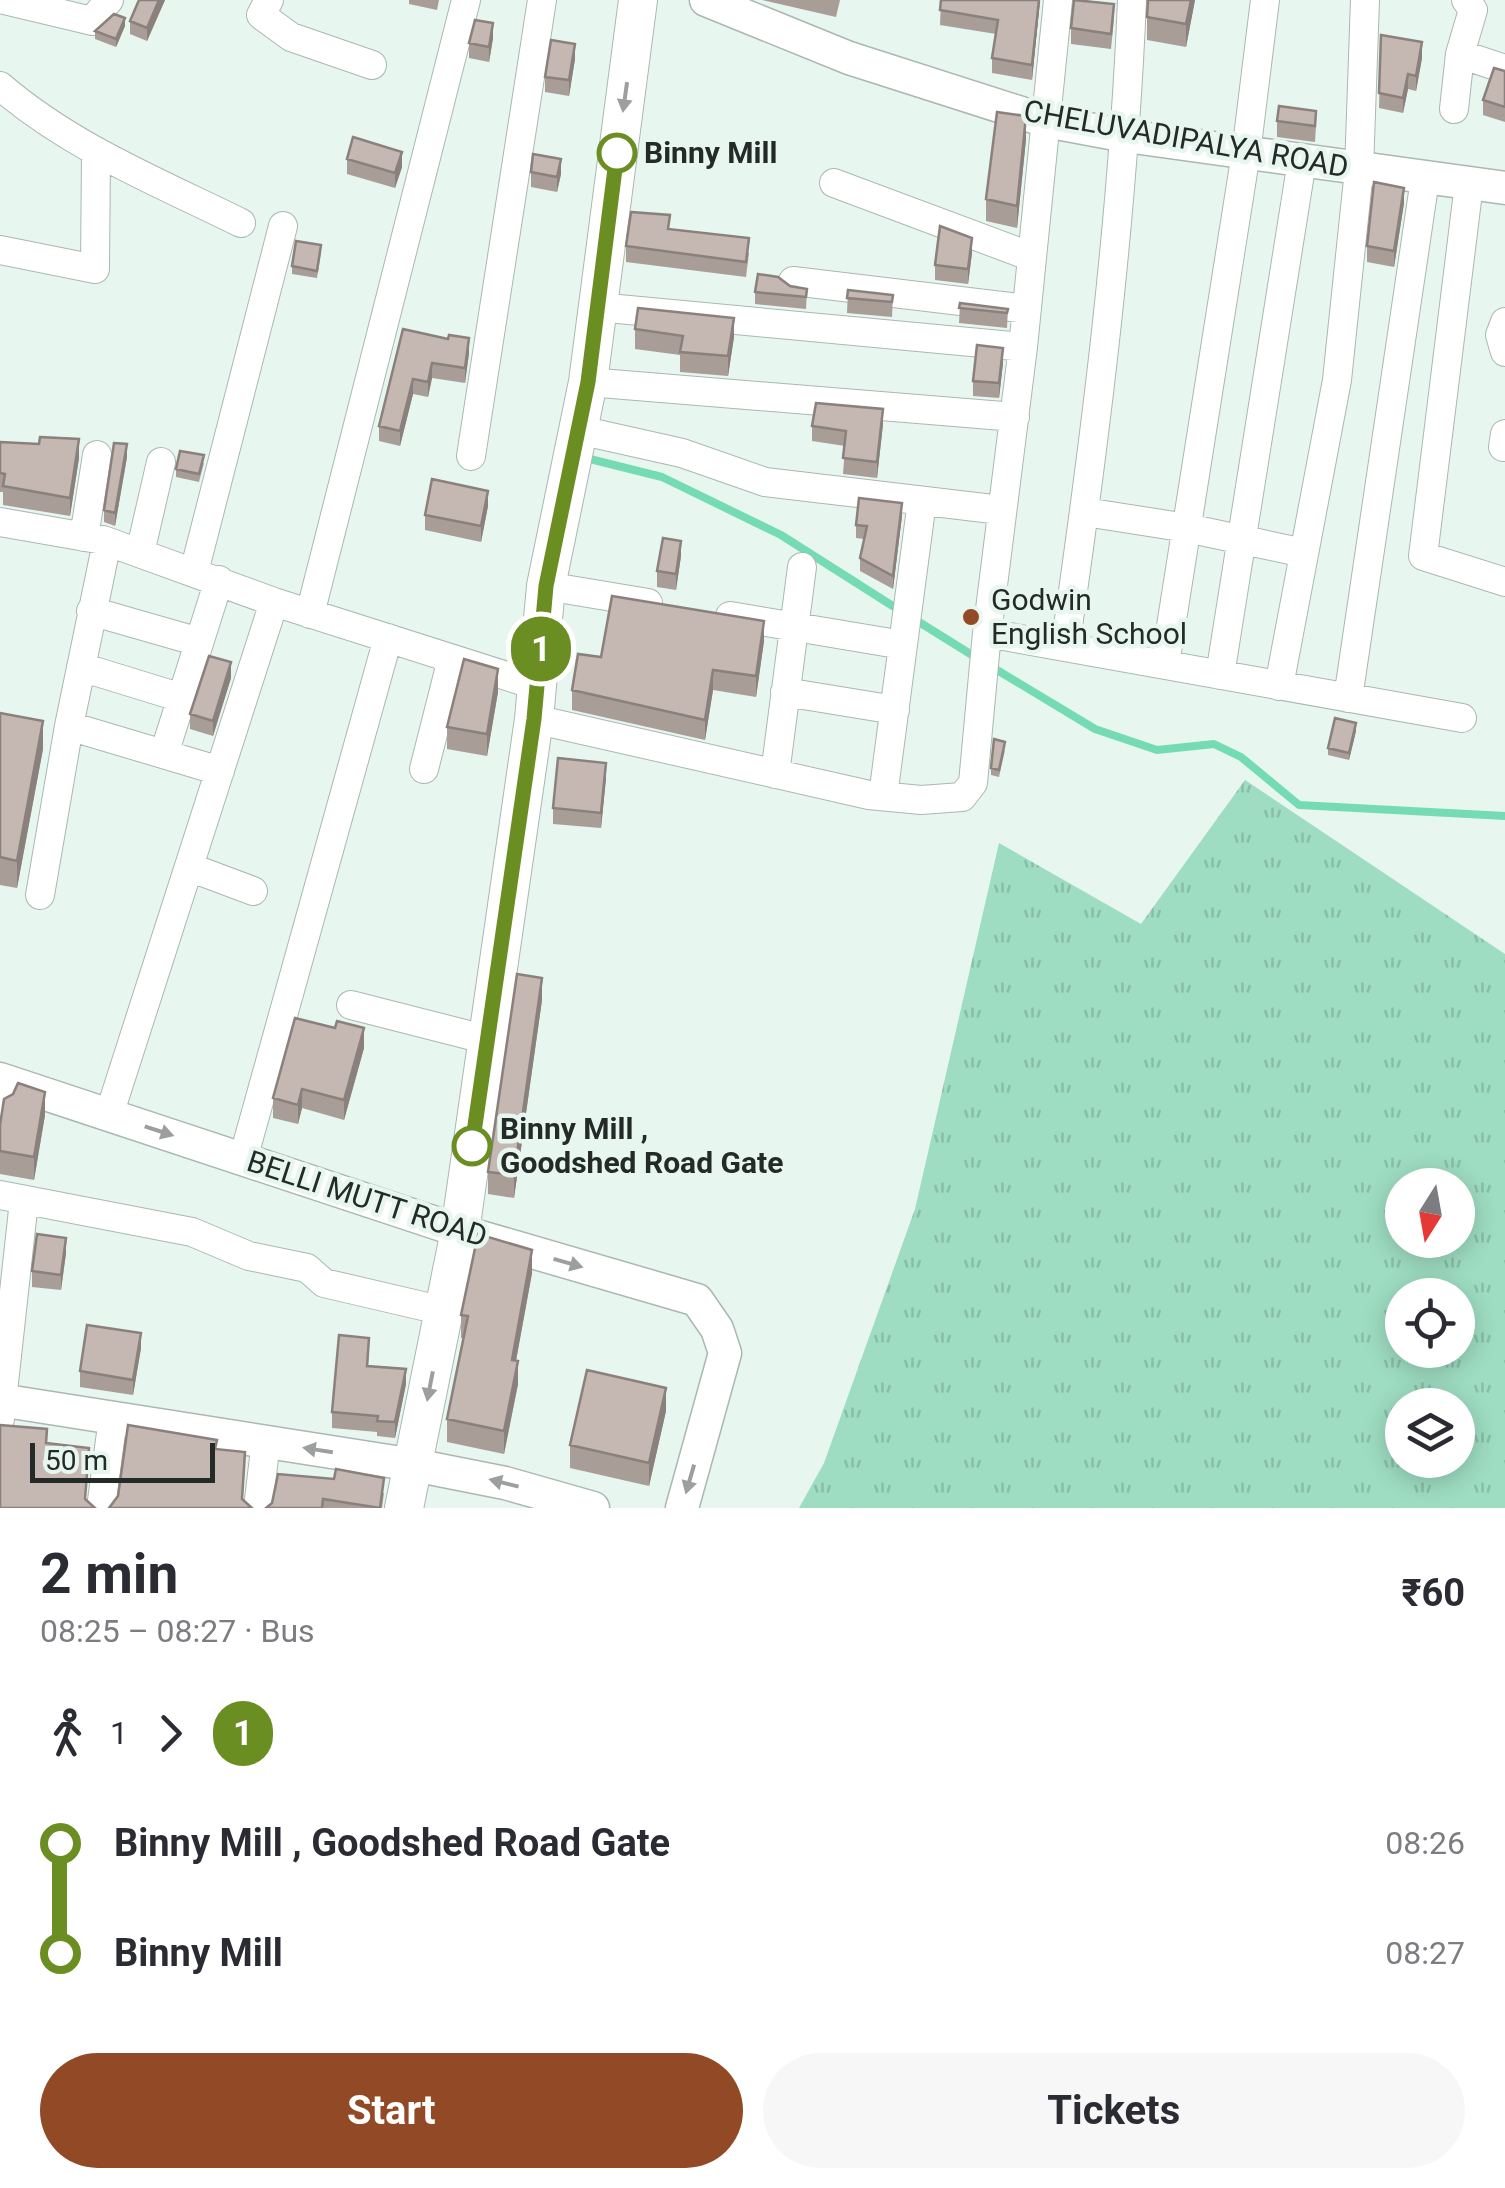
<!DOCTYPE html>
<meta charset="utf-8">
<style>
body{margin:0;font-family:Roboto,sans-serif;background:#f7f7f7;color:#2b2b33;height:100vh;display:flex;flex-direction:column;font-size:38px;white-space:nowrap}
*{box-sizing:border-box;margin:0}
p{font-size:32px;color:#7c7c81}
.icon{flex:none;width:55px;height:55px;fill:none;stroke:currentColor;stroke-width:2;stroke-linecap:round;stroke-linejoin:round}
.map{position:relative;height:1508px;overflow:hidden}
.side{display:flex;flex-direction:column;background:#fff;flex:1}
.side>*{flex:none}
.badge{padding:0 20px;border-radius:32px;font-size:35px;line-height:65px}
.needle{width:65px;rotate:191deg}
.buttons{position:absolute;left:1385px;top:1168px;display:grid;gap:20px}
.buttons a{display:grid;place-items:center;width:90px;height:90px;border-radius:50%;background:#fff;box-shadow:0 5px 25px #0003;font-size:50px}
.scale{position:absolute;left:30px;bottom:25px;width:185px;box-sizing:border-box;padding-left:10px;border:5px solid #242a27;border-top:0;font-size:28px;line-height:35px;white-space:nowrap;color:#242a27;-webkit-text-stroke:8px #e8f6f0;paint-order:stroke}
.map>.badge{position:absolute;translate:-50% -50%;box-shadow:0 0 0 5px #fff}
.legs{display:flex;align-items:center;gap:15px;height:110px;padding:0 40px;font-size:32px}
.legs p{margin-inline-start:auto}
.overview{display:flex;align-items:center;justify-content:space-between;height:170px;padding:0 40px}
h1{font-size:55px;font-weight:700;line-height:75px}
.button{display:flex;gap:20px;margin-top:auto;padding:20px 40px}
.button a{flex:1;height:115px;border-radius:60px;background:#914a25;color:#fff;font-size:40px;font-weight:700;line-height:115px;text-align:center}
.button a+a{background:#f7f7f7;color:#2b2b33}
ul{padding:0 40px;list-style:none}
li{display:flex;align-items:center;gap:35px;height:110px;font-size:38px}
li i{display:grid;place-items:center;width:15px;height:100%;margin:0 12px;background:currentColor}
li i::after{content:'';width:25px;height:25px;margin:-12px;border:8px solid;border-radius:50%;background:#fff}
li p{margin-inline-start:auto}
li:first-child i{background:linear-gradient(#0000 50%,currentColor 0)}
li:last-child i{background:linear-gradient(currentColor 50%,#0000 0)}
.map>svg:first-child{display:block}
</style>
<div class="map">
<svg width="1505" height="1508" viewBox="0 0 1505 1508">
<defs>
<pattern id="grass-tufts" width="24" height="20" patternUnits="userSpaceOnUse" patternTransform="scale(2.5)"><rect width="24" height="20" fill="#9eddc2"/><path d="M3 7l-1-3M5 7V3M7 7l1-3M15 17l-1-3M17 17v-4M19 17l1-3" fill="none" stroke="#88bea7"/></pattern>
</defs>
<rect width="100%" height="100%" fill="#e8f6f0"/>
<path fill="url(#grass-tufts)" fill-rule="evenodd" d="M1245 780 1505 954V1508H799L824 1463 915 1209 999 843 1141 924ZM1402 1185H1458V1240H1402ZM1402 1295H1458V1350H1402ZM1402 1405H1458V1460H1402Z"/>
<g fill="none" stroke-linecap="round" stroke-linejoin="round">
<path stroke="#75dbb4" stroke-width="8" d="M586 458 662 477 781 535 899 610
M911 617 980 660
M992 667 1095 729 1157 750 1214 744 1241 757 1299 805 1505 816"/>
<g stroke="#aab8b1" stroke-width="30">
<path id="minor" d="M4 0 92 21 109 0
M269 0 261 15 291 37 372 65
M1460 54 1505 69
M0 86C71 147 158 182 241 223
M1454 109 1460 54 1473 10 1466 0
M834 183 1032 257
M1469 184 1423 556 1505 582
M0 250 95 269 96 152
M793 281 1027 309
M597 307 1023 347
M1505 322 1500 335 1505 352
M588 382 1015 417
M579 430 682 453 765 482 1001 510
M1503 447 1505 434
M471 456 542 0
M1085 512 1187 528 1304 553
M0 522 103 540 274 602 538 686
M84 537 97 455
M140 553 161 462
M194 572 283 226
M546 586 648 603
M91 611 199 642
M310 614 466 0
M730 616 903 645
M987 633 1462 718
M1065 647C1096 433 1123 217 1132 0
M1165 664 1246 153 1265 0
M81 667 182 698
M1220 675 1302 161
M1279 686 1337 380 1359 170 1365 0
M785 692 895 710
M1348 698 1425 179
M534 719 869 795 921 800 962 797 973 783 987 633 1023 347 1058 0
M69 726 220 771
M164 754 219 580
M424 769 452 659
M775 774 802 567
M883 796 922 501
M189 867 253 891
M40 895 69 726 107 542
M351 1005 488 1040
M0 1105 4 1080
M109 1115 274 602
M243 1159 388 638
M0 1195 192 1232 249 1256 307 1268 324 1283 444 1311
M0 1419 24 1201
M101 1508 113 1418
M258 1508 266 1441"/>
</g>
<g stroke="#aab8b1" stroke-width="35">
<path id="tertiary" d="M706 0 849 58 1046 121 1126 136 1505 188
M0 1079 460 1231 697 1300 717 1329 725 1353 682 1508
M0 1400 414 1465 505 1483 593 1508"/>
</g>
<g stroke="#aab8b1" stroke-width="40">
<path id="secondary" d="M404 1508 460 1231 534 719 546 586 588 382 638 0"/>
</g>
<use href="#minor" stroke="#fff" stroke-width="28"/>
<use href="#tertiary" stroke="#fff" stroke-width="32"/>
<use href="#secondary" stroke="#fff" stroke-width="38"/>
</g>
<path fill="#a99d98" d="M139 0H165L147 41 130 34V21Z
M409 0H439L437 10 409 4Z
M762 0H840L836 17Z
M941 0H1040L1032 80 992 73V58L996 34 940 25Z
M1195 0 1186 47 1147 40V17Z
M1114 19 1111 49 1071 44V28Z
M125 26 116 47 95 39V31Z
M1381 35 1422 58 1416 91 1408 89 1403 113 1379 108Z
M493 38 489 62 469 58V43Z
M575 59 569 96 545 92V77Z
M1505 71V122L1483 115V100Z
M1277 121 1316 126 1315 142 1277 137Z
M1026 139 1017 228 986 221V199Z
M347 159 402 167 395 188 347 174Z
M531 172 561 174 557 192 531 187Z
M1404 203 1394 267 1367 262V246Z
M670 229 749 253 746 277 626 262V246Z
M321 252 317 278 292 274V266Z
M972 253 968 284 935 280V265Z
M790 286 807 289 806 309 755 304V292Z
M848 290 893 295 892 317 847 313Z
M960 303 1008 309 1007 328 959 323Z
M403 329 469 353 465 383 432 378 428 397 413 394 400 446 379 441V426Z
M635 329 734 337 728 376 680 372V355L635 349Z
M1003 363 999 398 973 396V381Z
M883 424 877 478 843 474 845 446 812 441V426Z
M0 442 79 458 70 516 3 505V492H0Z
M127 457 115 526 104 522V510Z
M204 463 199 482 176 477V469Z
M488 506 481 542 425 530V515Z
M902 516 893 589 860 571V558L864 539 856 538V525Z
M681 556 676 590 657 587V571Z
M764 641 756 697 713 690 705 740 572 710V690L601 657Z
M231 678 213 736 190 729V714Z
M498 692 487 756 447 749V727Z
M0 713 43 749 17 888 0 885Z
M1356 731 1349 760 1328 755V748Z
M1005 750 999 777 991 775V768Z
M606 778 601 828 553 824V808Z
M542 1000 514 1198 488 1194V1172Z
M335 1028 364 1048 344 1120 302 1108 298 1124 273 1118V1098Z
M45 1115 34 1180 0 1174V1125Z
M66 1253 61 1290 32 1287V1271Z
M532 1273 516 1361 518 1384 504 1454 447 1442V1419L463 1338H461V1315Z
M141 1348 133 1395 80 1387V1371Z
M369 1353 368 1366 406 1384 395 1438 377 1436V1432L332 1428V1412Z
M666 1411 649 1486 570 1468V1445Z
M384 1493 382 1508H266L272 1503Z"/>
<path fill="#8a807c" d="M159 0H165L147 41V28Z
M1039 0H1040L1032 80V65Z
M1191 0H1195L1186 47V24Z
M125 18V26L116 47V39Z
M493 23V38L489 62V47Z
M1422 42V58L1416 91V76Z
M575 44V59L569 96V80Z
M1408 74V89L1403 113V98Z
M1026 116V139L1017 228V206Z
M402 152V167L395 188V173Z
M561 159V174L557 192V177Z
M1404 188V203L1394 267V251Z
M972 238V253L968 284V269Z
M734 318V337L728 376V356Z
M469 338V353L465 383V368Z
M1003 348V363L999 398V383Z
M432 363V378L428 397V382Z
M413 379V394L400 446V431Z
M883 409V424L877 478V462Z
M79 439V458L70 516V498Z
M127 444V457L115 526V513Z
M488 491V506L481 542V526Z
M902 503V516L893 589V576Z
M681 541V556L676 590V574Z
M764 621V641L756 697V676Z
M231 662V678L213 736V721Z
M498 669V692L487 756V734Z
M713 670V690L705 740V720Z
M43 721V749L17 888V861Z
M1356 723V731L1349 760V753Z
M606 763V778L601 828V813Z
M542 978V1000L514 1198V1175Z
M364 1028V1048L344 1120V1100Z
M302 1089V1108L298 1124V1105Z
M45 1092V1115L34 1180V1157Z
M66 1238V1253L61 1290V1275Z
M532 1250V1273L512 1382V1360Z
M141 1333V1348L133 1395V1380Z
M518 1361V1384L504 1454V1431Z
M406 1369V1384L395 1438V1422Z
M666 1388V1411L649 1486V1463Z"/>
<path fill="#c5b7b1" stroke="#8a807c" stroke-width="2.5" d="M139 0H159L147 28 130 21Z
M941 0H1039L1032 65 992 58 998 20 940 10Z
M1074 0 1114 4 1111 34 1071 28Z
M1148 0H1191L1186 24 1147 17Z
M114 14 125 18 116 39 95 31Z
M475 20 493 23 489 47 469 43Z
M1381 35 1422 42 1416 76 1408 74 1403 98 1379 93Z
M551 40 575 44 569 80 545 77Z
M1494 68 1505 71V107L1483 100Z
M1279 106 1316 111 1315 126 1277 121Z
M997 112 1026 116 1017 206 986 199Z
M353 137 402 152 395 173 347 159Z
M533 154 561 159 557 177 531 172Z
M1374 182 1404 188 1394 251 1367 246Z
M631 212 670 215 668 229 749 238 746 262 626 246Z
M940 226 972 238 968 269 935 265Z
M296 241 321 245 317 271 292 266Z
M758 274 778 277 790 286 807 289 806 297 755 292Z
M848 290 893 295 892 302 847 298Z
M960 303 1008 309 1007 313 959 308Z
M638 308 734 318 728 356 680 352 683 336 635 329Z
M403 329 448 339 449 335 469 338 465 368 432 363 428 382 413 379 400 431 379 426Z
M977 345 1003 348 999 383 973 381Z
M816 403 883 409 877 462 843 458 846 431 812 426Z
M40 437 79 439 70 498 3 486 5 474 0 473V442L39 444Z
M114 443 127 444 115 513 104 510Z
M180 451 204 455 199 474 176 469Z
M432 479 488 491 481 526 425 515Z
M859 498 902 503 893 576 860 558 867 526 856 525Z
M663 538 681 541 676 574 657 571Z
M612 596 764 621 756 676 713 670 705 720 572 690 578 654 601 657Z
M209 656 231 662 213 721 190 714Z
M464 659 498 669 487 734 447 727Z
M0 713 43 721 17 861 0 857Z
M1335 718 1356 723 1349 753 1328 748Z
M994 739 1005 742 999 770 991 768Z
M558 758 606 763 601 813 553 808Z
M517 974 542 978 514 1175 488 1172Z
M295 1018 335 1028 337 1021 364 1028 344 1100 302 1089 298 1105 273 1098Z
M18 1083 45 1092 34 1157 0 1151V1125L4 1099 13 1094Z
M37 1234 66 1238 61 1275 32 1271Z
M478 1234 532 1250 512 1360 518 1361 504 1431 447 1419 468 1316 461 1315Z
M87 1325 141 1333 133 1380 80 1371Z
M339 1335 369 1338 367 1366 406 1369 395 1422 377 1421 378 1416 332 1412Z
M587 1370 666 1388 649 1463 570 1445Z
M0 1425 47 1429 46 1443 89 1448 85 1499 95 1508H0Z
M128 1425 217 1440 215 1449 245 1452 242 1499 252 1508H109L118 1496Z
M336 1469 384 1478 380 1508 323 1499 322 1508H266L272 1503 278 1474 334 1479Z"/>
<defs><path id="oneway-solid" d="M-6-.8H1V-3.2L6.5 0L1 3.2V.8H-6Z" transform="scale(2.5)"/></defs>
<g fill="#9c9f9e">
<use href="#oneway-solid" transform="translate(625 97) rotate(98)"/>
<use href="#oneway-solid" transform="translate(159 1131) rotate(18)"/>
<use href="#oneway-solid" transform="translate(568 1263) rotate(16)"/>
<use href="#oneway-solid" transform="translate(430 1386) rotate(101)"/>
<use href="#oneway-solid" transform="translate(318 1450) rotate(-171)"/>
<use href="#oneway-solid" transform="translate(690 1479) rotate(106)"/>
<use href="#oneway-solid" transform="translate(504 1483) rotate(-166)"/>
</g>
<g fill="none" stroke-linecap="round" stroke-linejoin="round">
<g stroke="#fff" stroke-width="22">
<path id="line-1" d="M472 1146 534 719 546 586 588 382 617 153"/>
</g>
<use href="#line-1" stroke="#6b8e23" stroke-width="15"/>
</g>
<g fill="#fff" stroke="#6b8e23" stroke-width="5">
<circle cx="617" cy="153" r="18"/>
<circle cx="472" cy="1146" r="18"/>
</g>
<circle fill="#914a25" stroke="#e8f6f0" stroke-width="4" cx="971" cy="617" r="10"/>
<g text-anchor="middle" stroke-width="9" stroke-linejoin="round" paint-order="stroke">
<g font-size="30" fill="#242a27" stroke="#e8f6f0">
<text transform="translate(1186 139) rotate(10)" y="10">CHELUVADIPALYA ROAD</text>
<text transform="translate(367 1199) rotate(18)" y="10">BELLI MUTT ROAD</text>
</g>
<g font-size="30" font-weight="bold" fill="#242a27" stroke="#e8f6f0" text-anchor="start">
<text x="644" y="163">Binny Mill</text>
<text x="500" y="1139">Binny Mill ,<tspan x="500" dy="34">Goodshed Road Gate</tspan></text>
</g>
<g font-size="30" fill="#242a27" stroke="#e8f6f0" text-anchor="start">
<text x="991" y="610">Godwin<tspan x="991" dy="34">English School</tspan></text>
</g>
</g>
</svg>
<div class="buttons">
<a><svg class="needle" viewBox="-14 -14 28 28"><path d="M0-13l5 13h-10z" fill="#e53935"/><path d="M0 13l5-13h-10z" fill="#7c7c81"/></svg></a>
<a><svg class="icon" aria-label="locate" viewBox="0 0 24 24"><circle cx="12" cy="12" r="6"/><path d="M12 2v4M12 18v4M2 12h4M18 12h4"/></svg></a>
<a><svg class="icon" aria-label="layers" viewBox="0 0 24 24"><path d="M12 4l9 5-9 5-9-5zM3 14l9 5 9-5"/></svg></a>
</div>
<div class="scale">50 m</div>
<b class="badge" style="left:541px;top:649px;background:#6b8e23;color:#fff">1</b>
</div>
<section class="side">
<div class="overview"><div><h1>2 min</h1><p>08:25 – 08:27 · Bus</p></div><b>₹60</b></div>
<div class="legs"><svg class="icon" aria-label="walk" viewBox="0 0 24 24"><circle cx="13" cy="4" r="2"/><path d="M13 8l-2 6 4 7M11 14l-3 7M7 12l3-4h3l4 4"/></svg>1<svg class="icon" aria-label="forward" viewBox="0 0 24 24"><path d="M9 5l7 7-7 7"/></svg><b class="badge" style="background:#6b8e23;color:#fff">1</b></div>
<ul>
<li><i style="color:#6b8e23"></i><b>Binny Mill , Goodshed Road Gate</b><p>08:26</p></li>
<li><i style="color:#6b8e23"></i><b>Binny Mill</b><p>08:27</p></li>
</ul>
<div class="button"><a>Start</a><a>Tickets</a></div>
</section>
